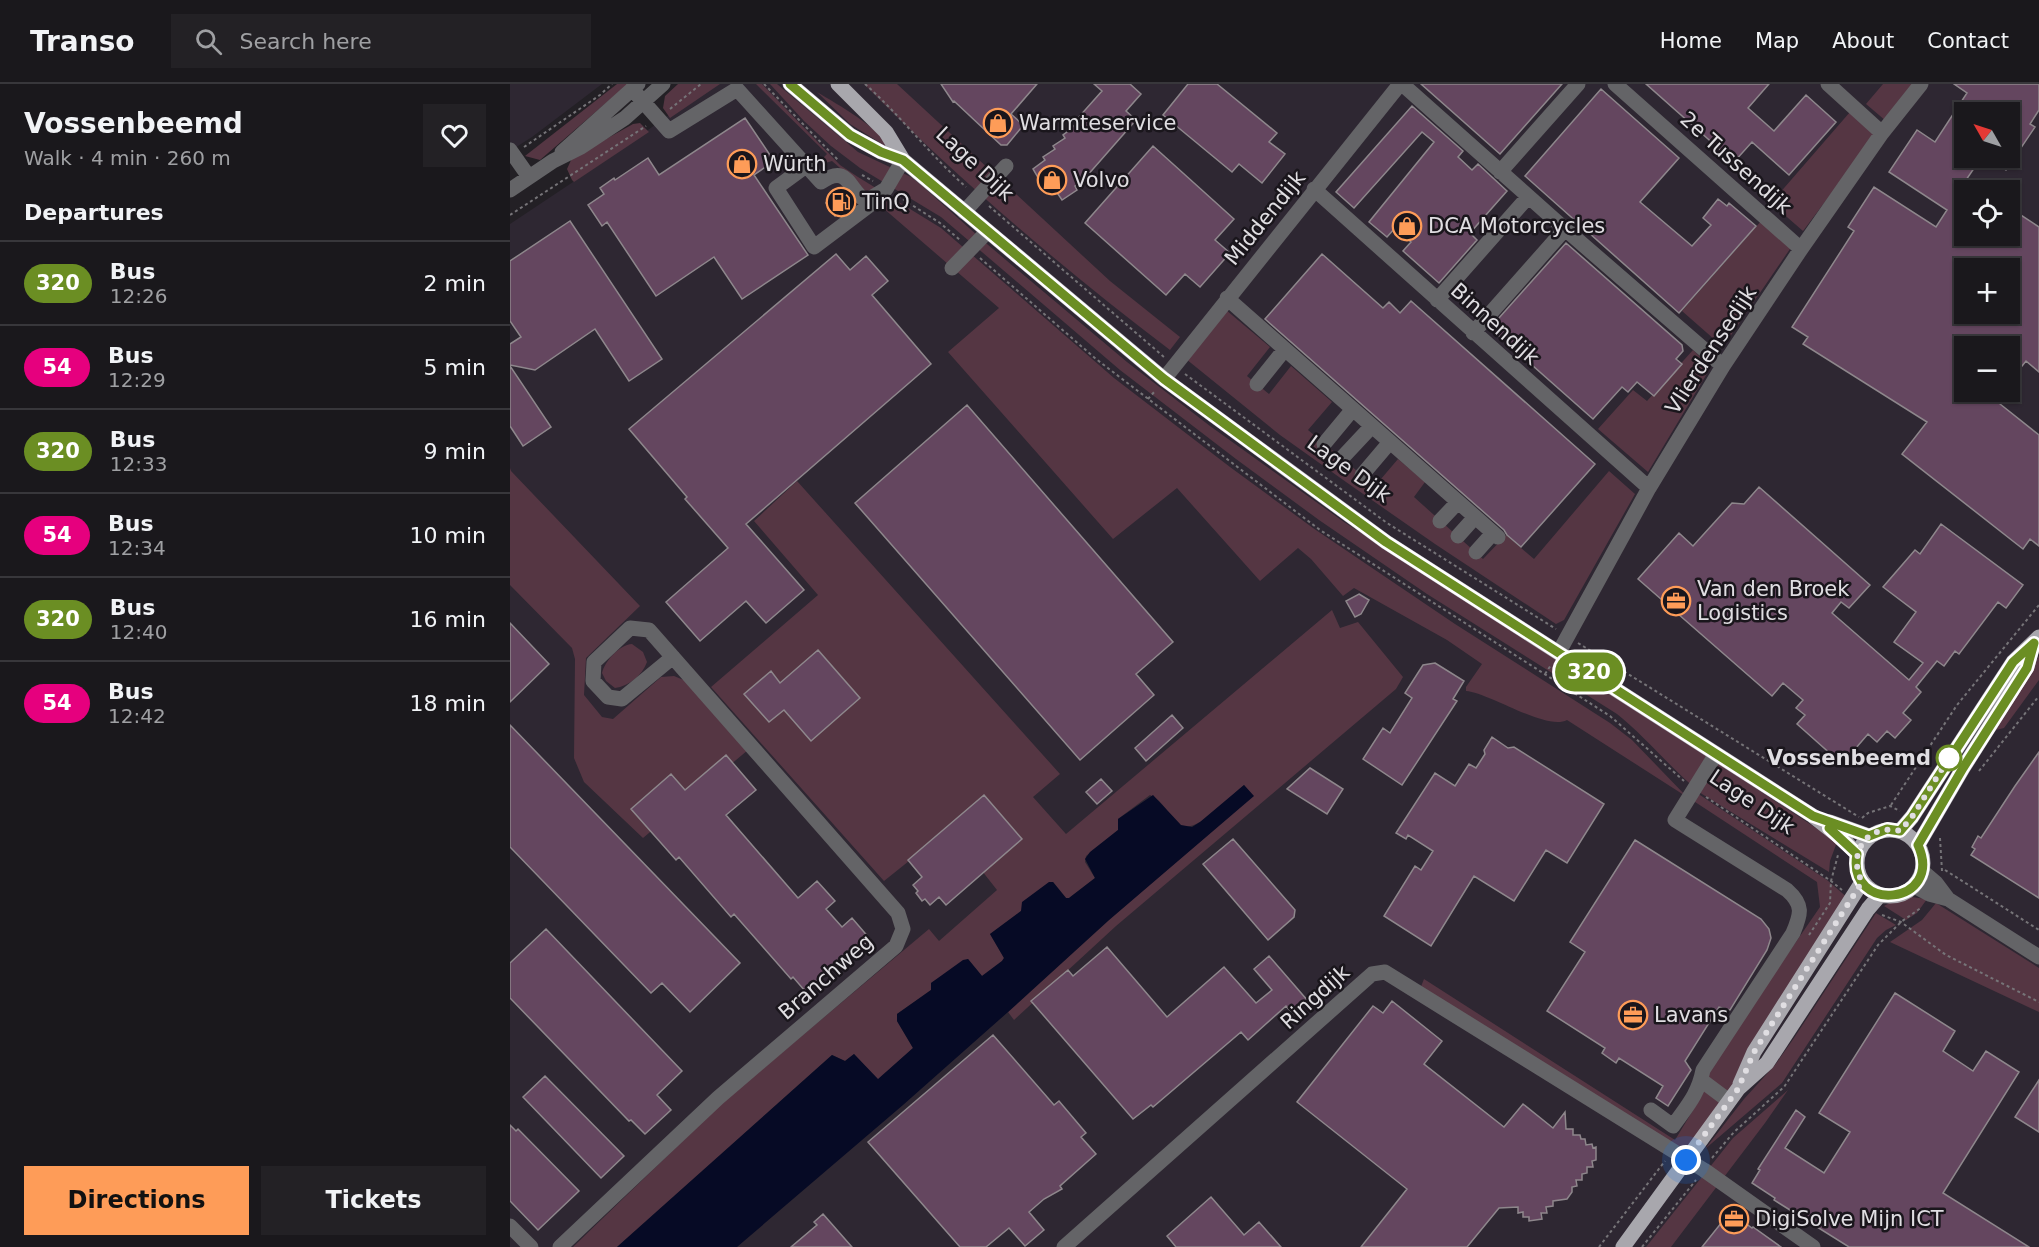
<!DOCTYPE html>
<meta charset="utf-8">
<style>
body{margin:0;font-family:"DejaVu Sans",sans-serif;background:#232125;color:#f1f3f6;height:100vh;display:flex;flex-direction:column;font-size:22px;white-space:nowrap}
*{box-sizing:border-box;margin:0}
p{font-size:20px;color:#9fa0a3}
.icon{flex:none;width:33px;height:33px;fill:none;stroke:currentColor;stroke-width:2;stroke-linecap:round;stroke-linejoin:round}
.map{position:relative;flex:1;overflow:hidden}
.drawer{display:flex;flex-direction:column;background:#1a181c;width:510px}
.drawer>*{flex:none}
.badge{padding:0 12px;border-radius:20px;font-size:21px;line-height:39px}
.needle{width:39px;rotate:309deg}
.controls{position:absolute;left:1444px;top:18px;display:grid;gap:12px}
.controls a{display:grid;place-items:center;width:66px;height:66px;border-radius:0px;background:#1a181c;box-shadow:0 2px 4px #0004,0 0 0 2px #38373b;font-size:30px}
.you{position:absolute;width:30px;height:30px;margin:-15px;border:4px solid #fff;border-radius:50%;background:#1a73e8;box-shadow:0 0 0 9px #1a73e833}
.map>.badge{position:absolute;translate:-50% -50%;box-shadow:0 0 0 3px #fff}
h2{padding:0 24px;font-size:22px;line-height:54px}
.round{display:grid;place-items:center;flex:none;width:63px;height:63px;border-radius:0px;background:#232125}
.headline{display:flex;align-items:center;justify-content:space-between;height:102px;padding:0 24px}
h1{font-size:28px;font-weight:600;line-height:45px}
.action{display:flex;gap:12px;margin-top:auto;padding:12px 24px}
.action a{flex:1;height:69px;border-radius:0px;background:#fe9c58;color:#111;font-size:24px;font-weight:600;line-height:69px;text-align:center}
.action a+a{background:#232125;color:#f1f3f6}
ul{padding:0;list-style:none}
li{display:flex;align-items:center;gap:18px;height:84px;padding:0 24px;border-top:2px solid #38373b}
li div{flex:1}
li b{display:block;font-size:22px}
li em{font-style:normal}
li .badge{min-width:66px;font-weight:700;text-align:center}
header{display:flex;align-items:center;gap:36px;box-sizing:border-box;height:84px;padding:0 30px;background:#1a181c;border-bottom:2px solid #38373b}
header strong{font-size:28px}
nav{display:flex;gap:33px;margin-inline-start:auto;font-size:21px}
.search{width:420px;height:54px;background:#232125;display:flex;align-items:center;gap:15px;box-sizing:border-box;padding:0 21px;border-radius:0px;color:#9fa0a3;font-size:22px}
main{display:flex;flex:1;min-height:0}
.map>svg:first-child{display:block}
</style>
<header>
<strong>Transo</strong>
<div class="search"><svg class="icon" aria-label="search" viewBox="0 0 24 24"><circle cx="10" cy="10" r="6"/><path d="M15 15l6 6"/></svg>Search here</div>
<nav><a>Home</a><a>Map</a><a>About</a><a>Contact</a></nav>
</header>
<main>
<section class="drawer">
<div class="headline"><div><h1>Vossenbeemd</h1><p>Walk · 4 min · 260 m</p></div><a class="round"><svg class="icon" aria-label="heart" viewBox="0 0 24 24"><path d="M12 20l-8-8c-3-5 5-10 8-4 3-6 11-1 8 4z"/></svg></a></div>
<h2>Departures</h2>
<ul>
<li><span class="badge" style="background:#6b8e23;color:#fff">320</span><div><b>Bus</b><p>12:26</p></div><em>2 min</em></li>
<li><span class="badge" style="background:#e6007e;color:#fff">54</span><div><b>Bus</b><p>12:29</p></div><em>5 min</em></li>
<li><span class="badge" style="background:#6b8e23;color:#fff">320</span><div><b>Bus</b><p>12:33</p></div><em>9 min</em></li>
<li><span class="badge" style="background:#e6007e;color:#fff">54</span><div><b>Bus</b><p>12:34</p></div><em>10 min</em></li>
<li><span class="badge" style="background:#6b8e23;color:#fff">320</span><div><b>Bus</b><p>12:40</p></div><em>16 min</em></li>
<li><span class="badge" style="background:#e6007e;color:#fff">54</span><div><b>Bus</b><p>12:42</p></div><em>18 min</em></li>
</ul>
<div class="action"><a>Directions</a><a>Tickets</a></div>
</section>
<div class="map">
<svg width="1529" height="1163" viewBox="0 0 1529 1163">
<rect width="100%" height="100%" fill="#232025"/>
<path fill="#2e2732" fill-rule="evenodd" d="M0 0H92L22 53 0 67Z
M201 0H1529V1163H0V140L105 70ZM1455 28H1500V74H1455ZM1455 106H1500V152H1455ZM1455 184H1500V230H1455ZM1455 262H1500V308H1455Z"/>
<path fill="#553643" d="M107 0H118L30 76 15 72Z
M168 0H210L160 34 153 24 155 12Z
M246 0H252L330 81 348 93 431 144 604 294 720 383 803 444 945 540 1100 639 1122 656 1177 713 1057 636C1036 647 980 609 956 607V603L972 580 937 556 844 504 833 512 801 475 788 464 750 497 667 404 603 455 438 268 489 224 351 105 345 97 322 77 312 80 310 77 317 70Z
M260 0H267L348 68 401 93 411 101 477 160 617 278 700 342 834 438 1104 610 1327 758 1320 777 1319 788 1192 710C1161 685 1137 654 1107 630L917 510 809 436 726 375 610 286 431 133 350 84 321 62 294 37Z
M354 0H387L600 197 670 253 660 266C552 184 449 96 354 0Z
M1373 0H1405L1376 37 1356 20Z
M307 8C328 21 368 42 380 65L340 40Z
M1340 28 1366 50 1293 147 1261 119Z
M130 39 139 48 64 98 62 96 57 85 62 74 123 40Z
M1252 136 1282 162 1213 263 1172 227Z
M716 226 760 263 737 292 759 310 781 282 822 318 798 346 865 402 888 375 915 398 904 413 973 475 996 451 1024 475 1099 387 1125 410 1054 536 1046 540 925 460 836 398 770 351 676 275Z
M1183 266 1201 283 1138 388 1088 345 1123 306 1137 317Z
M0 384 1 387 130 522 76 574 74 611 92 633 103 635 151 593 164 592 176 597 238 666 133 754 74 698 64 674 65 575 62 564 0 501Z
M287 397 550 690 523 713 556 750 822 526 830 544 848 538 893 593 886 605 606 842 504 936 498 928 599 836 743 712 734 701C721 711 687 751 670 741 659 733 654 717 640 711L608 735V746L576 772 575 778 585 794 559 814H556L543 798 511 827 480 850 494 874 492 877 472 892 458 875 421 899V906L387 930V937L403 964 368 996 344 970 335 977 322 971 107 1163H63L212 1019 419 845 429 857 487 806 439 745 374 797 201 603 308 511 244 437Z
M122 560 133 568 137 578C132 592 119 602 105 604L96 597 92 589C95 577 109 561 122 560Z
M1529 572V596L1494 644 1482 647Z
M1184 707 1317 796 1339 815 1222 1003 1174 1068 910 905 914 895 1165 1056 1188 1018 1199 984 1310 823 1307 798 1179 714Z
M1401 813 1417 815 1407 829 1396 836 1374 822 1385 816Z
M1426 819 1529 884V928L1380 858 1412 836Z
M1366 829 1386 841 1376 846 1367 854 1272 999 1195 1065 1234 1015 1265 981 1284 954Z
M1278 1006 1255 1039 1161 1163H1136L1223 1054Z"/>
<path fill="#060a25" d="M734 701 744 712 599 836 498 928 393 1021 227 1163H107L322 971 335 977 344 970 368 995 403 964 387 937V930L421 906V899L453 876 458 875 472 892 492 877 494 874 480 850 511 827 512 818 539 798H543L556 814H559L585 794 575 775 580 768 608 746V735L643 711 671 741 682 743 690 738Z"/>
<path fill="#64465f" stroke="#8e878c" stroke-width="1.5" fill-rule="evenodd" d="M431 0H527L501 30 511 39V44L497 61H491L444 17 443 18Z
M584 0H620L631 10 616 27 626 36 576 93V95L565 102 567 106 552 116 544 104 541 106 533 95 530 97 523 85 535 76 533 73 545 65 543 62 555 54 553 51 561 45 568 37 567 35 592 7Z
M678 0H707L767 49 759 58 775 70 752 99 729 80 722 88 653 31Z
M911 0H1052L990 70Z
M1136 0H1259L1238 24 1264 47 1296 11 1326 38 1279 91 1242 58 1224 78Z
M1444 0H1529V26L1520 40 1525 43 1496 86 1477 74H1500V28H1455V74H1471L1456 96 1473 106H1455V152H1500V124L1529 143V288L1516 277 1500 297V262H1455V308H1492L1485 316 1529 351V462L1520 455 1513 465 1392 370 1417 338 1293 260 1298 253 1282 243 1344 147 1338 143 1364 103 1426 143 1437 126 1379 88 1407 46 1425 58 1457 9ZM1455 184H1500V230H1455Z
M1091 5 1169 74 1130 118 1182 162 1201 141 1193 134 1208 115 1217 122 1219 119 1246 142 1169 229 1015 92Z
M902 22 953 67 948 73 962 86 968 80 997 107 960 149 967 156 929 199 893 167 901 158 885 144 877 153 859 138 924 58 912 48 844 124 826 108Z
M235 34 264 77 244 91 298 171 232 215 204 173 146 212 97 138 92 142 78 121 94 110 90 104 104 94 105 96 138 74 149 91Z
M643 62 724 135 705 156 720 169 690 203 675 190 656 211 575 139Z
M334 107 343 119 325 132 316 119Z
M60 137 152 275 119 297 85 245 25 286 0 281V260L11 253 0 237V177Z
M1056 159 1172 261 1173 267 1166 275 1172 280 1144 312 1127 298 1118 308 1112 303 1083 335 980 244Z
M326 170 340 186 356 172 378 197 362 211 421 280 236 440 294 506 256 539 236 517 190 557 156 518 218 464 175 415 177 413 119 345Z
M812 170 873 224 879 218 890 229 901 217 1085 380 1011 463 997 451 994 446 755 235Z
M0 282 41 343 13 362 0 342Z
M457 321 663 558 626 590 644 611 570 676 345 419Z
M1249 403 1360 501 1339 524 1331 518 1322 529 1399 596 1413 579 1384 558 1406 528 1373 503 1405 466 1410 470 1431 440 1513 501 1496 524 1488 518 1449 570 1445 567 1434 582 1427 577 1406 603 1411 608 1393 629 1401 636 1385 654 1377 647 1367 658 1358 650 1332 680 1287 640 1295 631 1286 624 1293 616 1273 599 1262 612 1128 495 1169 449 1183 462 1222 419 1234 420Z
M849 510 859 516 851 530 845 533 836 517Z
M0 539 39 580 0 618Z
M308 566 350 614 301 657 274 626 259 638 234 610 261 587 270 599Z
M925 579 954 597 943 615 947 617 892 701 853 675 873 644 880 649 902 614 895 609 913 581Z
M662 631 673 644 636 677 625 664Z
M0 641 230 879 180 928 152 899 141 909 0 763Z
M982 653 998 664 1004 663 1094 720 1057 779 1036 766 1004 817 964 792 921 862 874 832 905 782 911 786 923 767 898 751 896 755 886 749 925 689 945 702 959 680 966 684 975 670 974 666Z
M1529 668V814L1461 771 1465 765 1462 763 1468 752 1471 754 1505 702Z
M216 671 246 706 216 731 288 814 307 797 325 817 316 825 332 843 342 834 360 855 336 877 333 874 295 907 283 893 281 895 224 830 221 833 169 773 166 776 121 725 161 690 175 706Z
M800 684 833 705 817 730 777 705Z
M591 695 602 707 587 720 576 708Z
M474 711 512 755 436 821 429 813 420 821 415 815 412 817 406 809 408 807 403 801 412 793 398 776Z
M723 755 785 826 784 833 758 856 693 780Z
M1125 756 1251 835 1259 845 1261 854 1257 866 1220 926 1209 923 1175 977 1181 986 1158 1022 1146 1014 1153 1002 1109 974 1106 979 1092 969 1095 964 1037 927 1075 868 1060 858Z
M36 845 172 987 147 1011 161 1026 135 1050 121 1036 119 1037 0 914V879Z
M597 863 657 933 714 883 746 919 762 906 744 885 759 872 798 917 783 930 776 922 738 956 731 948 643 1023 641 1021 623 1035 521 917 558 886 563 892Z
M1385 909 1445 947 1433 967 1463 987 1476 967 1509 988 1433 1109 1519 1163H1339L1264 1116 1265 1114 1242 1099 1250 1086 1248 1085 1286 1026 1295 1033 1275 1064 1314 1089 1340 1048 1309 1029Z
M882 917 932 957 914 980 994 1043 1013 1020 1043 1044 1055 1028 1056 1045H1063V1051H1070L1071 1055H1075L1076 1061 1082 1060 1083 1064 1086 1063V1076L1082 1077 1083 1083H1077V1089L1072 1090V1096H1066L1067 1102 1062 1103V1108L1057 1115 1043 1117V1122L1036 1123 1037 1129H1031L1032 1135 1019 1137V1133H1013V1128L1008 1129V1123L989 1124 957 1163H851L897 1105 787 1018 863 922 873 929Z
M483 951 544 1021 549 1017 576 1049 571 1053 586 1070 550 1102 552 1105 534 1115 519 1128 534 1146 515 1162 499 1144 476 1163H450L358 1058Z
M35 992 114 1072 91 1094 13 1013Z
M1529 996V1048L1505 1033Z
M0 1041 6 1047 8 1045 69 1107 28 1146 0 1117Z
M701 1113 734 1151 749 1138 771 1163H666L657 1152Z
M1220 1128 1242 1144 1243 1143 1271 1163H1192Z
M313 1130 342 1163H281L307 1141 304 1138Z"/>
<g fill="none" stroke-linecap="round" stroke-linejoin="round">
<path stroke="#767478" stroke-width="2" stroke-dasharray="3 3" stroke-linecap="butt" d="M254 0 329 77
M355 0C391 32 420 71 456 103
M160 25 191 0
M14 63 90 11 102 0
M352 91 363 97
M388 112 430 139 450 156
M479 122 654 273
M0 131 136 42
M470 174 586 275 810 446 1100 632 1174 697
M675 290 877 439 1046 545
M638 315 645 307
M1068 559 1349 733
M1035 590 1041 581
M1469 687 1529 612
M1196 713 1321 797 1332 806
M1381 721 1447 621 1529 521
M1352 734 1358 729 1380 722 1390 727
M1430 754 1432 787
M1435 786 1529 846
M1372 831 1391 838 1436 871 1529 918
M1299 851 1320 819 1321 797 1328 771
M1202 1074 1224 1048 1274 1003 1368 861 1391 838 1412 823
M1089 1163 1155 1077
M1132 1163 1186 1096"/>
<path stroke="#646467" stroke-width="15" d="M892 0 1055 145 1213 282
M1105 0 1291 165
M1318 0 1372 49
M122 5 159 47 227 5 311 98C339 79 338 106 356 117L376 105 393 76
M0 66 19 93
M52 68 128 0
M296 82 266 104 304 163 369 114
M990 88 1068 0
M804 105 1139 404
M0 106 43 77 71 63 115 34 153 0
M454 128 496 82
M442 184 477 148
M717 214 988 453
M927 216 1018 113
M963 249 1055 145
M654 295 890 0
M747 300 775 265
M814 360 843 325
M832 374 862 342
M852 391 880 358
M930 437 948 418
M948 452 965 433
M966 468 983 449
M1049 568 1139 404 1213 282 1291 165 1372 49 1411 0
M1412 787 1426 799 1438 815
M1404 802 1419 810 1438 815 1529 873
M1191 996 1219 1017
M1141 1026 1163 1042C1177 1022 1188 1011 1193 986L1283 849C1291 830 1294 821 1277 806L1165 736 1206 670
M0 1142 21 1163
M50 1163 208 1014 386 862 393 845 388 829 139 546 120 544 84 578 83 597 98 613 112 615 163 573
M554 1163 862 890 875 888 1194 1086 1303 1163"/>
<path stroke="#a8a7ad" stroke-width="15" d="M280 0 340 51 371 68 393 76
M328 0 376 48 393 76 654 295 876 458 1303 732 1335 757 1347 770
M1320 738 1359 752
M1347 779a33 33 0 1 1 66 0a33 33 0 1 1-66 0Z
M1390 747 1402 733 1503 578 1529 553
M1408 761 1453 684 1517 583 1523 561
M1230 1000 1244 968 1352 798
M1113 1163 1228 1005 1257 979 1358 825 1370 811"/>
</g>
<g fill="none" stroke-linecap="round" stroke-linejoin="round">
<g stroke="#fff" stroke-width="14">
<path id="line" d="M280 0 340 51 371 68 393 76 654 295 876 458 1303 732 1359 752 1377 745 1390 747 1402 733 1503 578 1524 559 1517 584 1453 684 1408 761C1435 821 1336 831 1347 770L1319 744"/>
</g>
<use href="#line" stroke="#6b8e23" stroke-width="9"/>
<path stroke="#e0dee2" stroke-width="6" stroke-dasharray="0 10.8" d="M1176 1076 1228 1005 1244 968 1352 798C1337 769 1357 739 1390 747L1402 733 1439 674"/>
</g>
<defs>
<g id="shop-ring" transform="scale(1.5)"><circle r="9.5" fill="#1a161c" stroke="#fe9c58" stroke-width="1.5"/><path d="M-5-2.5h2.3a2.7 3.5 0 0 1 5.4 0H5L5.5 6h-11ZM-1.5-2.5h3a1.5 2.3 0 0 0-3 0Z" fill="#fe9c58"/></g>
<g id="fuel-ring" transform="scale(1.5)"><circle r="9.5" fill="#1a161c" stroke="#fe9c58" stroke-width="1.5"/><path d="M-5.5-6h7V0h2V4h1.3V-2.5L3-4.5l.8-.8L6-3V5H2.5V1h-1V6h-7ZM-4.2-4.7v3.2H.2V-4.7Z" fill="#fe9c58"/></g>
<g id="office-ring" transform="scale(1.5)"><circle r="9.5" fill="#1a161c" stroke="#fe9c58" stroke-width="1.5"/><path d="M-6-3h4V-5.5h4V-3h4V5H-6ZM-1-4.5V-3h2v-1.5ZM-6 0V1H6V0Z" fill="#fe9c58"/></g>
</defs>
<g fill-rule="evenodd">
<use href="#shop-ring" x="488" y="39"/>
<use href="#shop-ring" x="232" y="80"/>
<use href="#shop-ring" x="542" y="96"/>
<use href="#fuel-ring" x="331" y="118"/>
<use href="#shop-ring" x="897" y="142"/>
<use href="#office-ring" x="1166" y="517"/>
<use href="#office-ring" x="1123" y="931"/>
<use href="#office-ring" x="1224" y="1135"/>
</g>
<circle fill="#fff" stroke="#6b8e23" stroke-width="3" cx="1439" cy="674" r="12"/>
<g text-anchor="middle" stroke-width="5" stroke-linejoin="round" paint-order="stroke">
<g font-size="21" fill="#e0dee2" stroke="#1a161c" text-anchor="start">
<text x="509" y="46">Warmteservice</text>
<text x="253" y="87">Würth</text>
<text x="563" y="103">Volvo</text>
<text x="352" y="125">TinQ</text>
<text x="918" y="149">DCA Motorcycles</text>
<text x="1187" y="512">Van den Broek<tspan x="1187" dy="24">Logistics</tspan></text>
<text x="1144" y="938">Lavans</text>
<text x="1245" y="1142">DigiSolve Mijn ICT</text>
</g>
<g font-size="21" fill="#e0dee2" stroke="#1a161c">
<text transform="translate(1226 79) rotate(42)" y="7">2e Tussendijk</text>
<text transform="translate(465 80) rotate(43)" y="7">Lage Dijk</text>
<text transform="translate(755 134) rotate(-51)" y="7">Middendijk</text>
<text transform="translate(985 240) rotate(42)" y="7">Binnendijk</text>
<text transform="translate(1201 266) rotate(-57)" y="7">Vlierdensedijk</text>
<text transform="translate(839 385) rotate(36)" y="7">Lage Dijk</text>
<text transform="translate(1242 718) rotate(34)" y="7">Lage Dijk</text>
<text transform="translate(316 893) rotate(-41)" y="7">Branchweg</text>
<text transform="translate(805 913) rotate(-42)" y="7">Ringdijk</text>
</g>
<g font-size="21" font-weight="bold" fill="#e0dee2" stroke="#1a161c" text-anchor="end">
<text x="1421" y="681">Vossenbeemd</text>
</g>
</g>
</svg>
<div class="controls">
<a><svg class="needle" viewBox="-14 -14 28 28"><path d="M0-13l5 13h-10z" fill="#e53935"/><path d="M0 13l5-13h-10z" fill="#9fa0a3"/></svg></a>
<a><svg class="icon" aria-label="locate" viewBox="0 0 24 24"><circle cx="12" cy="12" r="6"/><path d="M12 2v4M12 18v4M2 12h4M18 12h4"/></svg></a>
<a>+</a>
<a>−</a>
</div>
<div class="you" style="left:1176px;top:1076px"></div>
<b class="badge" style="left:1079px;top:588px;background:#6b8e23;color:#fff">320</b>
</div>
</main>
